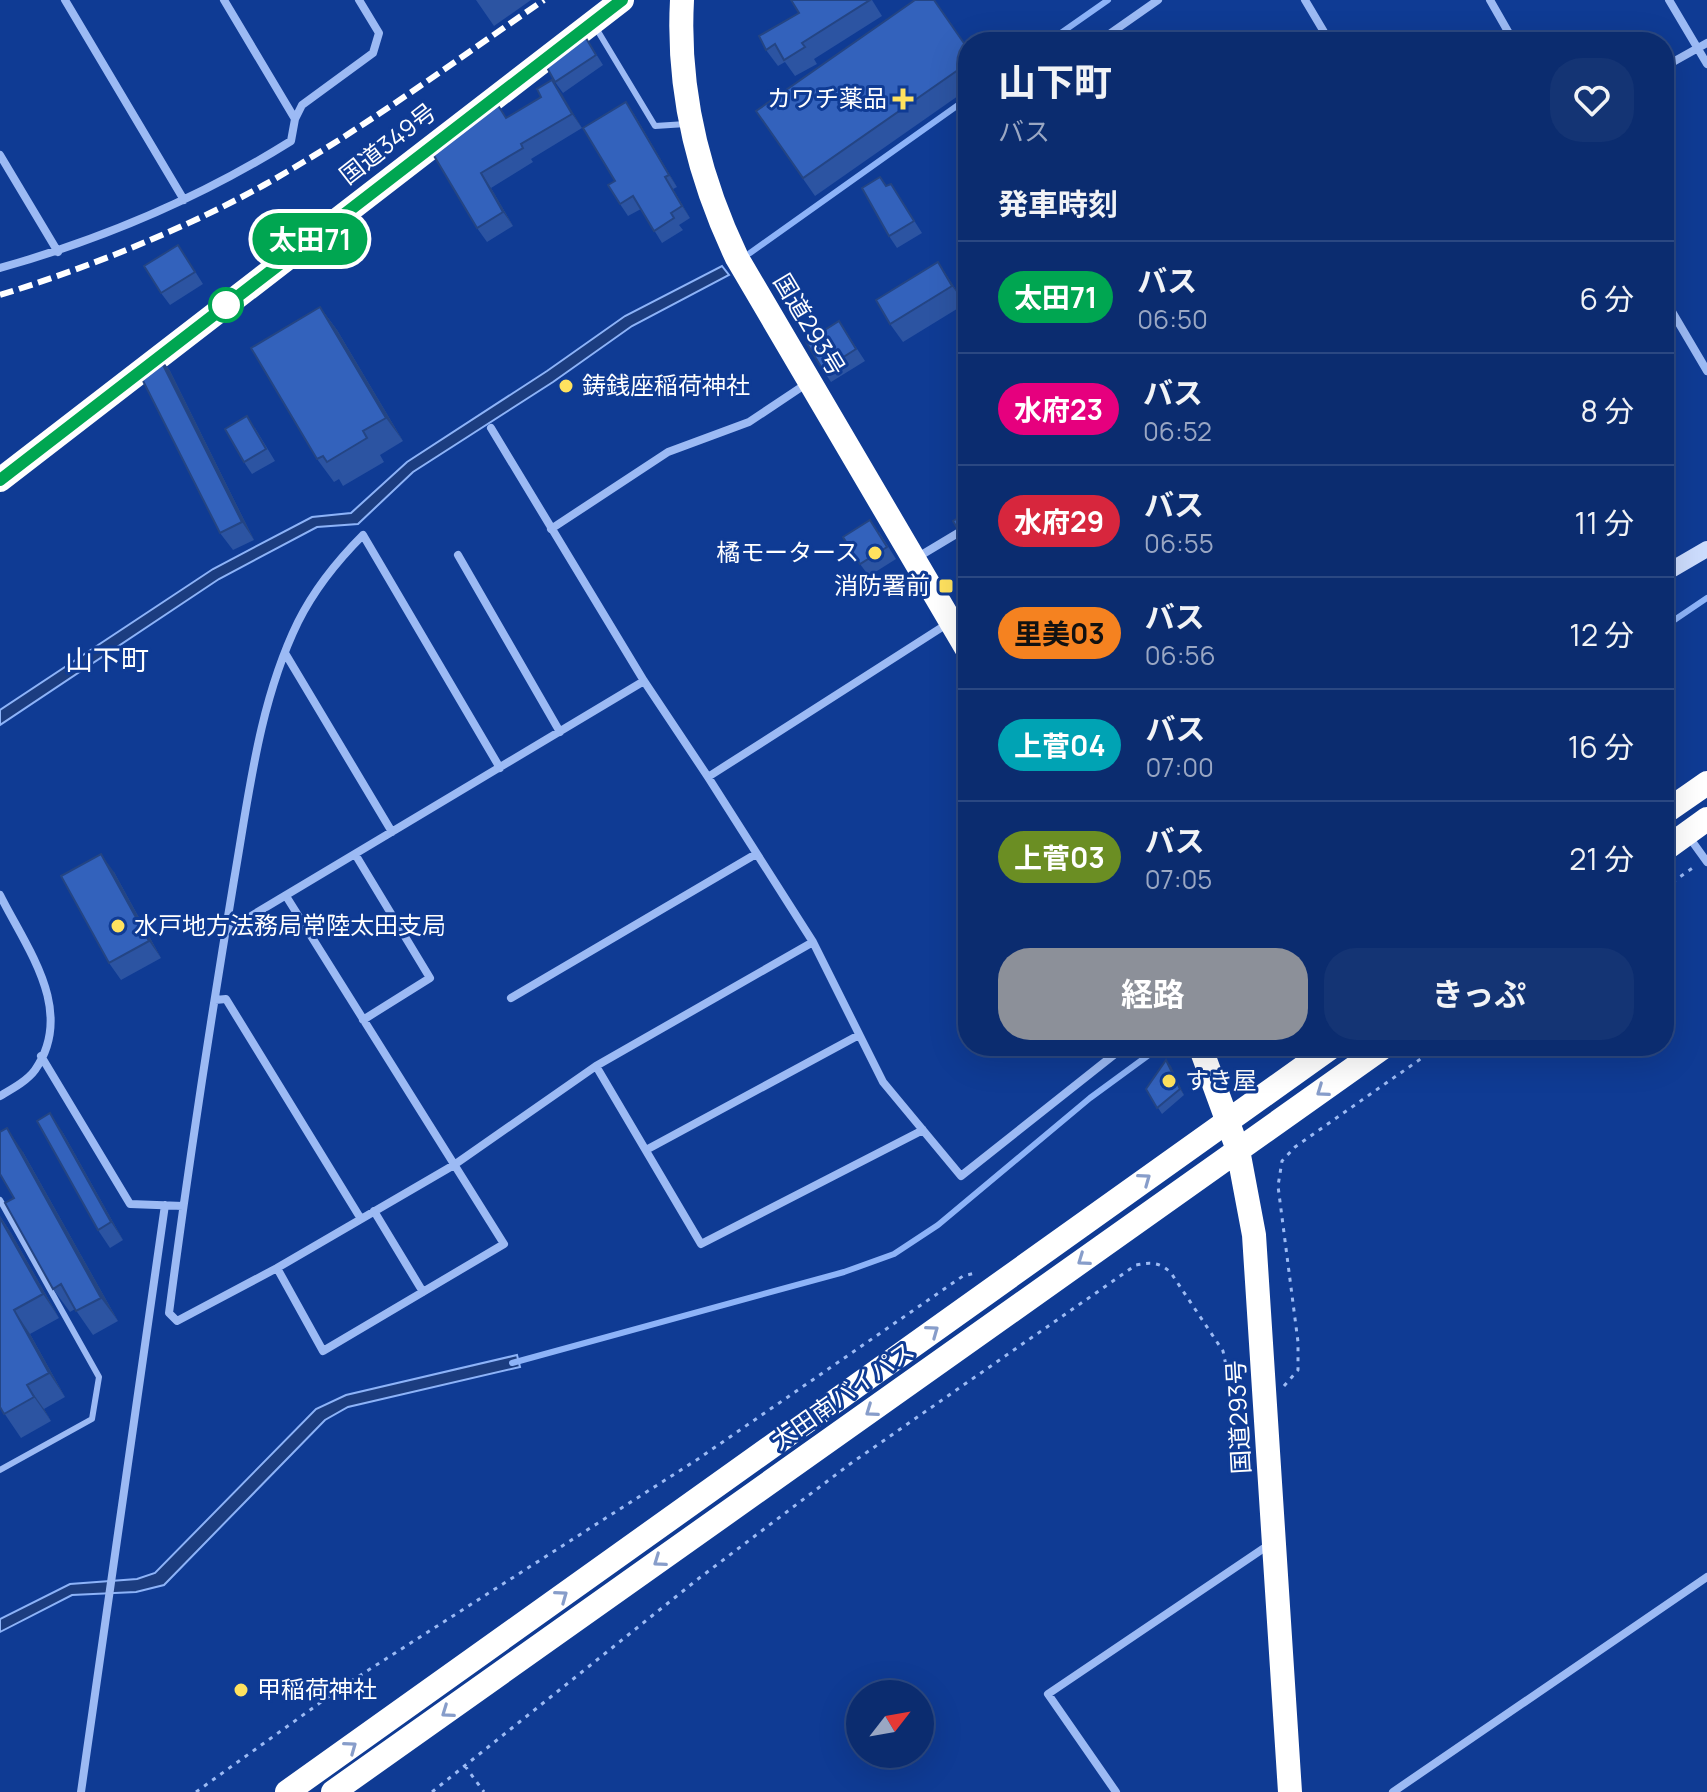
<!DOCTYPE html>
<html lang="ja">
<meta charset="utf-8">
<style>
body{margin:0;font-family:Manrope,"Noto Sans JP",sans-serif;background:#143474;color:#f1f3f6;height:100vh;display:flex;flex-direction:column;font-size:30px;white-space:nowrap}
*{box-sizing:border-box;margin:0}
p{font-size:26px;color:#9aa7c3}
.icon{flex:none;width:44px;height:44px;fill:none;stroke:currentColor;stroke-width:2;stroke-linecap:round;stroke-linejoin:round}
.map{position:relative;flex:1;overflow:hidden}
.sheet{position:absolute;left:958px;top:32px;width:716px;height:1024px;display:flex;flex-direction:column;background:#0b2c6f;border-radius:32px;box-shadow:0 8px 32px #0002,0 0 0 2px #2b4882}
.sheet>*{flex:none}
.badge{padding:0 16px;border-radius:26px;font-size:28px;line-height:52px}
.needle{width:52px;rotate:59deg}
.controls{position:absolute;left:846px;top:1680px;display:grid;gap:16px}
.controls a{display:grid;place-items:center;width:88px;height:88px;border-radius:50%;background:#0b2c6f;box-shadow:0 8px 32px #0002,0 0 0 2px #2b4882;font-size:40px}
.map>.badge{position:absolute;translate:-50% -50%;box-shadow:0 0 0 4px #fff}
h2{padding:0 40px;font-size:30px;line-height:72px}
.round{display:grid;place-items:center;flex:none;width:84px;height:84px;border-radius:32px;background:#143474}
.headline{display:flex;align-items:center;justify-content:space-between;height:136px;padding:0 40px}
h1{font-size:38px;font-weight:700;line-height:60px}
.cta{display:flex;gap:16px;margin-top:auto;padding:16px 40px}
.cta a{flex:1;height:92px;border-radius:32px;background:#8c9099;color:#fff;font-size:32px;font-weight:700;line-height:92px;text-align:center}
.cta a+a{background:#143474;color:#f1f3f6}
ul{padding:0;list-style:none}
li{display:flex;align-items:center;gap:24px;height:112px;padding:0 40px;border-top:2px solid #2b4882}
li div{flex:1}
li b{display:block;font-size:30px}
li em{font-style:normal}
li .badge{min-width:88px;font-weight:700;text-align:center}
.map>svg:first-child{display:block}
</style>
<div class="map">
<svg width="1707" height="1792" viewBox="0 0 1707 1792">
<rect width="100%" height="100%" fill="#0f3b94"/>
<path fill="#1c3d80" stroke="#8db3f8" stroke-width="2" d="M722 266 729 275 632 326 553 382 413 472 358 524 317 527 219 579 0 725V710L213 569 312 517 351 513 407 462 547 371 625 316Z
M517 1355 520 1367 348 1407 325 1420 164 1585 136 1592 72 1595 0 1632V1619L70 1584 137 1579 155 1573 316 1409 346 1395Z"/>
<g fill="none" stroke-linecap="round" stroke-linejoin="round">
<path stroke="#8db3f8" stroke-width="6" d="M1048 42 1108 0
M750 253 968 98
M1664 627 1707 598
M512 1363 844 1272 894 1254 938 1225 1090 1098 1161 1046"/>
<path stroke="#9cbaf4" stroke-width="3" stroke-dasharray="4 6" stroke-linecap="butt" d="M1664 888 1694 867
M1284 1386 1298 1370V1342L1278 1186 1282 1161 1295 1147 1439 1046
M465 1766 484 1792
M196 1792 342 1687 698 1459 963 1276 975 1273
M432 1792 698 1579 850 1464 1136 1265C1151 1262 1160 1262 1171 1273L1223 1351 1233 1400 1245 1423"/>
<path stroke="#9cbaf4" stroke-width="6" d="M596 28 655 126 686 124
M0 1200 99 1377 92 1419 0 1470"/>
<path stroke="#9cbaf4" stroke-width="8" d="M65 0 184 200
M224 0 295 119
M1305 0 1330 42
M1490 0 1514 42
M1669 0 1707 64
M1098 42 1158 0
M1306 42 1323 31
M1664 67 1707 43
M0 155 58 252
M0 268C103 239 200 198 291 141L295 119 302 105 373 53 379 33 359 0
M1664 298 1707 371
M491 428 644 681 708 777 813 942 883 1082 961 1176 1125 1046
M551 529 668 452 749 422 806 384
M458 555 560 732
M918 557 968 527
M285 653 392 832
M500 768 363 535C337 561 315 588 298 622 259 702 249 794 234 880 210 1024 188 1168 169 1313L177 1321 277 1268 454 1165 596 1066 813 942
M708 777 947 624
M1689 837 1707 862
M355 854 430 978 363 1020
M0 895C27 949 76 1011 35 1070 27 1081 12 1089 0 1096
M226 931 644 681
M511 998 756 854
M215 1000 226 999 361 1219
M41 1056 130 1204 183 1206
M596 1066 701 1244 923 1130
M646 1150 859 1035
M374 1211 423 1292
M277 1268 323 1351 504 1244 286 896
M81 1792 165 1205
M1116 1792 1048 1694 1270 1544
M1393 1792 1707 1577"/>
<path stroke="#ccdcfd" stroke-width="16" d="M1664 574 1707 549"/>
<path stroke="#fff" stroke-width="24" d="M682 0C677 91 698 176 737 258L968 651
M0 480 622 0
M1664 813 1707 783
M1664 850 1707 819
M1200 1046 1238 1150 1254 1235 1290 1792
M287 1792 1333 1046
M333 1792 1385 1046"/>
<path stroke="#fff" stroke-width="6" stroke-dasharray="14 6" stroke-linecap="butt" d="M0 295C87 268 185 229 264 185 362 130 452 63 544 0"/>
</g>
<path fill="#2c54a2" d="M476 0H531L494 26Z
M791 0H872L882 16 814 59 817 64 795 76 785 62 778 66 766 50 799 13Z
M583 33 603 65 563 93 555 82 559 56Z
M968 49V89L815 196 756 111Z
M552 80 582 128 531 159 533 162 491 188 513 226 487 242 477 228 430 149 507 117 541 97Z
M626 102 634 114 677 187 673 189 690 218 679 225 683 230 662 243 641 209 628 216 620 204 615 181Z
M891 184 922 233 897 248 889 236 887 186Z
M186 257 203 284 170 305 161 293Z
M938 262 965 304 903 342 890 324Z
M320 307 337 330 403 441 380 455 384 462 343 486 339 479 334 482 317 459Z
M839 321 865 361 831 382 823 370Z
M157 353 170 371 254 540 233 550 220 533Z
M255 428 275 461 252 474 244 462Z
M879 532 896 559 869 576 860 564Z
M114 872 161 958 121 980 109 963Z
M1166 1060 1184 1095 1162 1114 1146 1089Z
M62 1131 123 1240 110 1248 98 1230Z
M23 1152 118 1321 93 1335 75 1309 70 1312 53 1289 14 1198Z
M0 1216 11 1233 59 1318 30 1334 65 1397 44 1409 51 1421 21 1438 0 1407Z"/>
<path fill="#244584" d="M552 80 562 94 582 128 572 114Z
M626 102 634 114 677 187 669 175Z
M481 173 491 188 513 226 503 212Z
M665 177 673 189 690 218 682 206Z
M938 262 950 280 965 304 952 286Z
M320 307 337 330 403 441 386 418Z
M157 353 170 371 254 540 242 522Z
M101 854 114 872 161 958 149 941Z
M1166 1060 1171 1066 1184 1095 1180 1089Z
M50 1113 62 1131 123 1240 111 1222Z
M7 1128 23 1152 118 1321 101 1298Z
M0 1216 11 1233 59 1318 43 1294Z
M14 1310 30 1334 65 1397 49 1373Z
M27 1385 44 1409 51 1421 34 1397Z"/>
<path fill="#3362bc" stroke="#244584" stroke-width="2" d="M791 0H870L802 43 805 47 784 60 775 44 766 50 759 36 799 13Z
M915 0H934L968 49V63L803 178 756 111Z
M583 33 596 55 555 82 545 64 559 56 557 53Z
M552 80 572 114 521 144 523 148 481 173 503 212 477 228 430 149 478 121 475 115 496 102 506 118 541 97 537 89Z
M626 102 669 175 665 177 682 206 671 213 674 218 654 231 633 196 620 204 608 185 615 181 583 128Z
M880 177 886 186 891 184 914 221 889 236 862 188Z
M178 245 195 272 161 293 144 266Z
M938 262 952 286 890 324 876 300Z
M320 307 386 418 363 431 367 438 327 462 323 456 317 459 251 348Z
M839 321 856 349 823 370 806 342Z
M157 353 242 522 220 533 136 367Z
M247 416 266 449 244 462 225 429Z
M968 512V546L953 521Z
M870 520 887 547 860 564 843 537Z
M101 854 149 941 109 963 61 876Z
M1166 1060 1180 1089 1157 1108 1146 1089Z
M50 1113 111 1222 98 1230 37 1121Z
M7 1128 101 1298 76 1311 61 1284 53 1289 5 1203 14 1198 0 1174V1132Z
M0 1218 43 1294 14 1310 49 1373 27 1385 34 1397 4 1414 0 1407Z"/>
<defs><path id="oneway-chevron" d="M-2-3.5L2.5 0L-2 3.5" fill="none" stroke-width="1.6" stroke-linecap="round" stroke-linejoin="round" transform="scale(2)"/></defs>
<g stroke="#879dca">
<use href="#oneway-chevron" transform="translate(1322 1091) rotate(145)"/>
<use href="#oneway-chevron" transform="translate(1145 1179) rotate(-36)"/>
<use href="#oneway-chevron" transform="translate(1083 1260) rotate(145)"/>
<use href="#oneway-chevron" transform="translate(933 1331) rotate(-36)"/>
<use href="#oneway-chevron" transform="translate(871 1411) rotate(145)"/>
<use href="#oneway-chevron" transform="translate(659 1561) rotate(145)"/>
<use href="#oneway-chevron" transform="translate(562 1596) rotate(-36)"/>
<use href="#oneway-chevron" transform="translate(447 1712) rotate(145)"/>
<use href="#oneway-chevron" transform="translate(351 1747) rotate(-36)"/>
</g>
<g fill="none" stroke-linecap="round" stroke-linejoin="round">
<g stroke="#fff" stroke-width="18">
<path id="line" d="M0 480 622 0"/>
</g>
<use href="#line" stroke="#00a651" stroke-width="12"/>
</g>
<g fill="#ffe25f" stroke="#0f3b94" stroke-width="3">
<path d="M899 87h8v8h8v8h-8v8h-8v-8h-8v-8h8z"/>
<circle cx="566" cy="386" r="8"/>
<circle cx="875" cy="553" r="8"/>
<rect x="938" y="578" width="16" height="16" rx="4"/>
<circle cx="118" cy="926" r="8"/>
<circle cx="1169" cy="1081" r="8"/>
<circle cx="241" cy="1690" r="8"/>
</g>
<circle fill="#fff" stroke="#00a651" stroke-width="4" cx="226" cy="305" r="16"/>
<g text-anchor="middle" stroke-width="6" stroke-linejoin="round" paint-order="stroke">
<g font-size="24" fill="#fff" stroke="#0f3b94" text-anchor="start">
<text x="887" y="107" text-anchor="end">カワチ薬品</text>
<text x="582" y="394">鋳銭座稲荷神社</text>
<text x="859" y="561" text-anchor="end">橘モータース</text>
<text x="930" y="594" text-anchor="end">消防署前</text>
<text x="134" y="934">水戸地方法務局常陸太田支局</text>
<text x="1185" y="1089">すき屋</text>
<text x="257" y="1698">甲稲荷神社</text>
</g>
<g font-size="24" fill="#fff" stroke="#0f3b94">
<text transform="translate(388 144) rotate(-38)" y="8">国道349号</text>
<text transform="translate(809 325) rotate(59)" y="8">国道293号</text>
<text transform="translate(843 1396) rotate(-35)" y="8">太田南バイパス</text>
<text transform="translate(1239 1417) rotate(-93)" y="8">国道293号</text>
</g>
<g font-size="28" fill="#fff" stroke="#0f3b94">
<text x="107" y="670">山下町</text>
</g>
</g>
</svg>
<div class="controls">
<a><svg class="needle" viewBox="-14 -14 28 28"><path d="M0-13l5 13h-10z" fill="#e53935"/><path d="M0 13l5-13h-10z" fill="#9aa7c3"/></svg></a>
</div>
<b class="badge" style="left:310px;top:239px;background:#00a651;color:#fff">太田71</b>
<section class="sheet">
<div class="headline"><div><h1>山下町</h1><p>バス</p></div><a class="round"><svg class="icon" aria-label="heart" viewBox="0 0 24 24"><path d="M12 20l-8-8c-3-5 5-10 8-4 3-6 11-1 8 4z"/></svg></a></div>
<h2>発車時刻</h2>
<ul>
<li><span class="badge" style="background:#00a651;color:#fff">太田71</span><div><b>バス</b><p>06:50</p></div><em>6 分</em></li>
<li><span class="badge" style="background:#e6007e;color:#fff">水府23</span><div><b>バス</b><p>06:52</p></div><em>8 分</em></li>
<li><span class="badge" style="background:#d7263d;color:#fff">水府29</span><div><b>バス</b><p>06:55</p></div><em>11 分</em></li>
<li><span class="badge" style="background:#f58220;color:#111">里美03</span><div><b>バス</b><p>06:56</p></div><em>12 分</em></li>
<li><span class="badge" style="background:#00a3b4;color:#fff">上菅04</span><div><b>バス</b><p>07:00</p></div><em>16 分</em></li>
<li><span class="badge" style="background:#6b8e23;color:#fff">上菅03</span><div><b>バス</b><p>07:05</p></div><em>21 分</em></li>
</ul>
<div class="cta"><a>経路</a><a>きっぷ</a></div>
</section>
</div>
